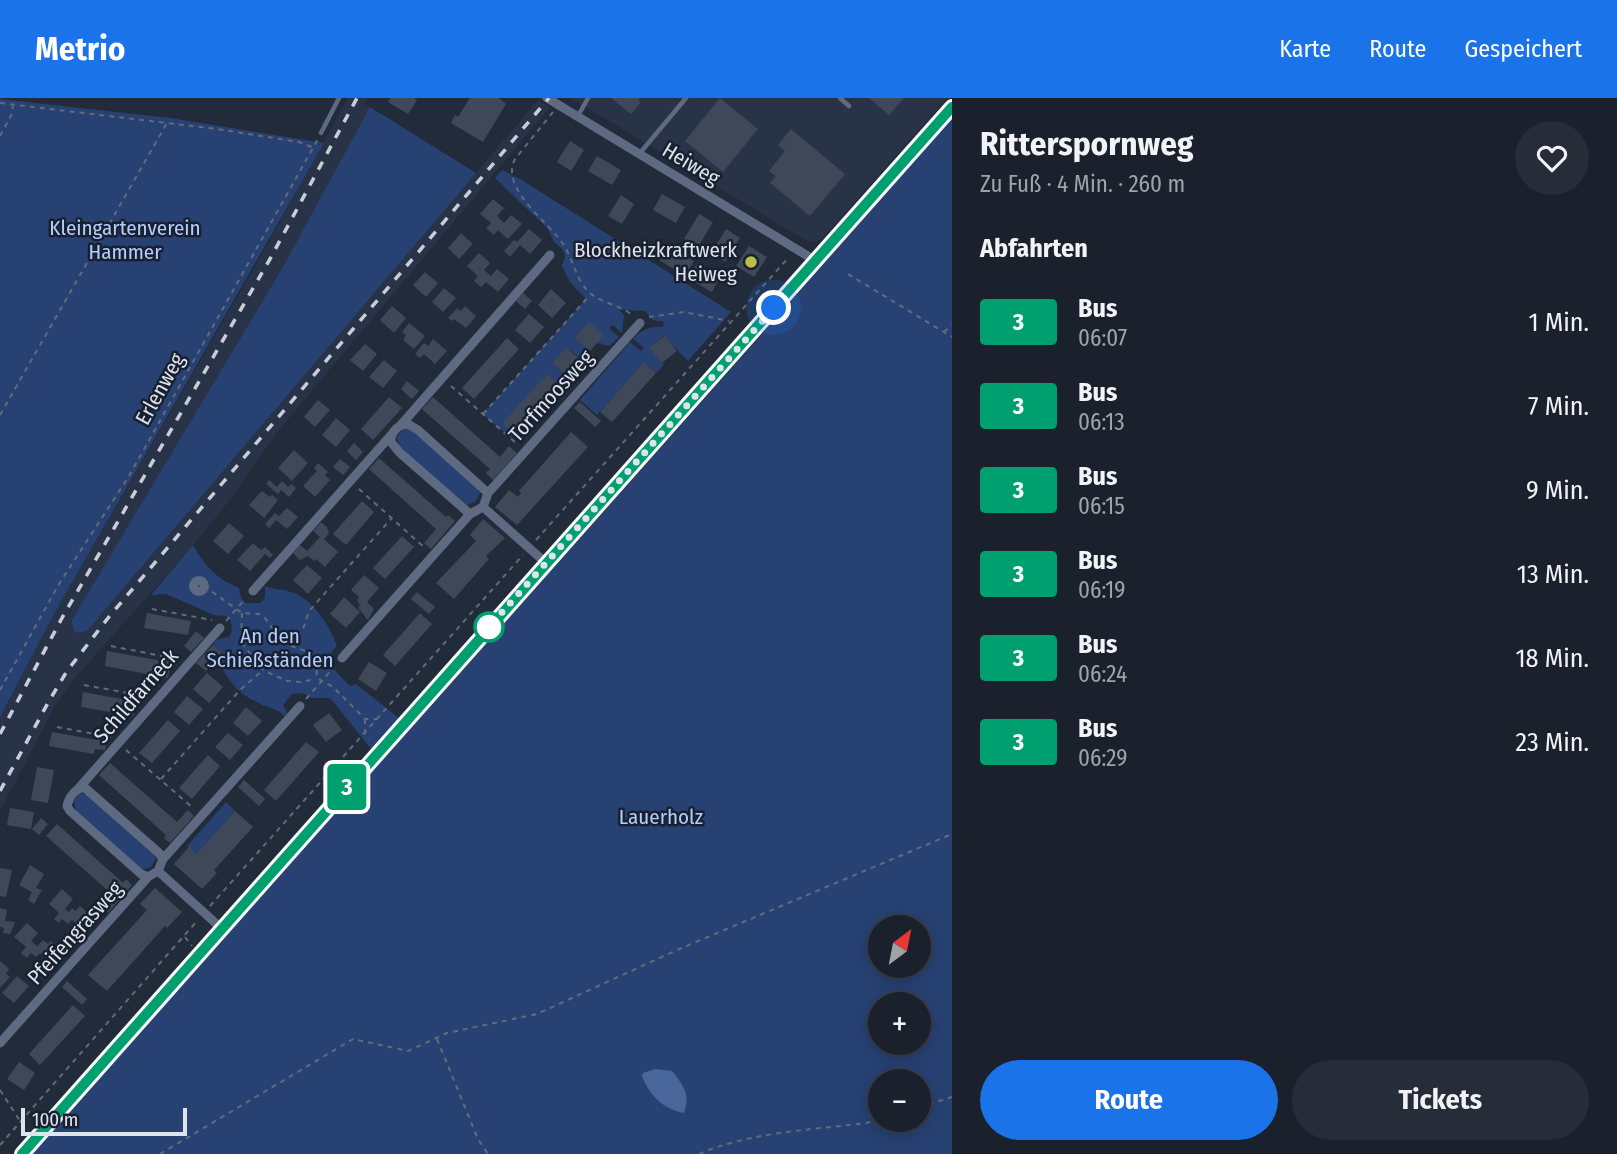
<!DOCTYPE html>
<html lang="de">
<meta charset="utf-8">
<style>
body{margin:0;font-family:"Fira Sans Condensed",sans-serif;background:#272d38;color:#f1f3f6;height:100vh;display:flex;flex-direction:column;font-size:26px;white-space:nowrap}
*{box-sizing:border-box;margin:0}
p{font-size:23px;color:#9fa3a9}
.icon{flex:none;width:38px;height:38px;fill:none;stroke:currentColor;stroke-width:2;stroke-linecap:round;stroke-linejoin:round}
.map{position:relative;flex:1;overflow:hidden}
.drawer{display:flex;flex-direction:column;background:#1a202c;width:665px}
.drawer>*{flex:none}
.badge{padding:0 14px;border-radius:5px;font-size:24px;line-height:46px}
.needle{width:46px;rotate:32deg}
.fabs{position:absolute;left:868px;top:817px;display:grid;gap:14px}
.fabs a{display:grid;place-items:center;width:63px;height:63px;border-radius:50%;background:#1a202c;box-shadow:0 4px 18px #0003,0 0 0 2px #383e48;font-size:35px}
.scale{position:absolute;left:21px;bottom:18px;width:166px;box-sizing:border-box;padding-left:7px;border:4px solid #dee4ee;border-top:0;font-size:19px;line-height:24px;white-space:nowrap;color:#dee4ee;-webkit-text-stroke:5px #192130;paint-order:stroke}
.you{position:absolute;width:35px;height:35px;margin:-18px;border:5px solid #fff;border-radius:50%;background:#1a73e8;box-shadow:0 0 0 10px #1a73e833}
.map>.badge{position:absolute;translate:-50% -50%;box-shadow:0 0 0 4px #fff}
h2{padding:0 28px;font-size:26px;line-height:63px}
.round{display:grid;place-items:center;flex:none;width:74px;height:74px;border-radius:37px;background:#272d38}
.head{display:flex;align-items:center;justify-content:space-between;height:119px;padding:0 28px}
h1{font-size:33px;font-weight:700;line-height:52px}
.primary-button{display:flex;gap:14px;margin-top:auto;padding:14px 28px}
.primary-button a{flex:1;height:80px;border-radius:42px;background:#1a73e8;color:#fff;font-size:28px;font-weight:700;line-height:80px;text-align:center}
.primary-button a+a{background:#272d38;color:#f1f3f6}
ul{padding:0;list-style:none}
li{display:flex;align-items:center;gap:21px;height:84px;padding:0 28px}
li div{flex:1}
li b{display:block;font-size:26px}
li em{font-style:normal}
li .badge{min-width:77px;font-weight:700;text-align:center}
header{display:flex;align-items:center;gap:42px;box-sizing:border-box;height:98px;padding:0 35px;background:#1a73e8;color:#fff}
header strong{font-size:33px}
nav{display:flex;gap:38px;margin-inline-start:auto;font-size:24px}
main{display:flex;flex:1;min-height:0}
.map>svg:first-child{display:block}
</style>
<header>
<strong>Metrio</strong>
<nav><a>Karte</a><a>Route</a><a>Gespeichert</a></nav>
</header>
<main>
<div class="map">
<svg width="952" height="1056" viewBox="0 0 952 1056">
<rect width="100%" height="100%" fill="#222b3a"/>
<path fill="#283348" d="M348 0H367L364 6 476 75 538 2 550 9 279 332 226 407 193 447 75 580 56 606 0 713V619L54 516 262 156Z
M571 0H947L823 140 815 144 807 143Z"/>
<path fill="#274173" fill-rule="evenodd" d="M0 1 170 20 324 45 54 516 0 619Z
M370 9 476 75 87 533 77 535 73 531 72 522 283 169Z
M952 19V1056H32L762 236ZM880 830H919V868H880ZM880 906H919V945H880ZM880 984H919V1022H880Z
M502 72 520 81 731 214 688 263 664 238 650 250 664 267 656 275 644 265 597 317 580 302 630 244 641 253 644 250 633 241C640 232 653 228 663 229L664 224 653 222 645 213 619 212 624 217 622 235 613 227 609 230 619 239 609 248 597 245 584 256 586 258 583 262 567 250V278L559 287 547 277 503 326 514 337 511 340 483 316 586 201 570 184 562 168 565 159 563 152 555 145 547 130 495 80Z
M410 330 478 391 480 395 475 404 467 407 463 406 399 349 397 338 404 331Z
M193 447C205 468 217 481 239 490L241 500 246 505H260L265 500V488C274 492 282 491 291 494 313 501 330 528 337 548 320 563 339 576 350 588L356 586 400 621 372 652 330 600H312L303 595 292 596 283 607 287 615 284 618C277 610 268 610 259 605 238 597 226 580 217 560L222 555 213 547 216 542 229 539 232 533 231 523 226 518 214 517 166 496 151 497Z
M87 695 155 756 156 760 151 769 143 772 140 771 76 714 74 702 80 696Z
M226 704 235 713 196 756 187 748Z"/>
<path fill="#49669b" d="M655 971 672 973C683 987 691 997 684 1015 663 1011 650 998 642 978L643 975Z"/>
<path fill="#3f4859" d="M390 0H414L417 2 408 16 388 4Z
M470 0H499L506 6 483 44 451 25 455 17 458 19Z
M611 0H640L638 2 641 4 631 16Z
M720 0 758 31 723 74 685 43Z
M869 0H904L889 17Z
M791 31 845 76 810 118 770 85 776 78 769 73 785 53 778 47Z
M570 43 584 52 571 73 557 64Z
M597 58 621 72 612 87 588 73Z
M662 96 685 109 676 125 653 112Z
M621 97 634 106 622 126 608 118Z
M493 101 504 110 497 118 504 125 511 117 522 126 508 141 498 132 494 137 486 130 491 125 480 116Z
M699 116 713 124 698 149 684 141Z
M529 131 542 142 530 156 520 147 510 159 504 153 514 142 517 144Z
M726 131 740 140 725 164 711 155Z
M461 135 473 146 459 161 448 150Z
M668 148 694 163 685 178 659 162Z
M749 148 767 159 754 179 736 168Z
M479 155 490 165 484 172 491 178 497 171 509 181 498 194 486 184 481 189 474 183 478 178 467 168Z
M697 166 720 179 712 194 689 181Z
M425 174 438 185 426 199 413 187Z
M444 190 456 200 443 214 432 204Z
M551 191 566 205 552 220 538 207Z
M523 195 532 203 525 211 516 203Z
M392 208 406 220 394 235 380 222Z
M465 208 476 218 466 230 454 221 452 223 448 220 457 210 461 213Z
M529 216 544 229 530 245 515 232Z
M589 224 604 237 590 253 575 240Z
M409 225 425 238 414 251 403 242 406 237 402 234Z
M665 238 677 253 662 265 649 250Z
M507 240 519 251 474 301 462 290Z
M433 241 447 253 435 266 424 256 420 260 415 256 424 245 428 248Z
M365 246 377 256 363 273 350 262Z
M566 249 581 262 567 278 552 265Z
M587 252 597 261 592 270 583 262 586 258 584 256Z
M384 262 397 273 383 290 369 279Z
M644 264 656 275 612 324 600 314Z
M547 276 559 287 514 337 502 326Z
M407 283 419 293 412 301 401 291Z
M389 299 402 310 373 342 361 331Z
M433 299 500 359 509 348 517 355 493 382 486 375 490 371 422 311Z
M318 302 330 312 315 329 304 319Z
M580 304 601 323 595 329 574 310Z
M336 320 350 332 336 349 322 337Z
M571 334 588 349 517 427 495 409 509 392 518 399 521 395 519 393Z
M354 345 363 354 356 362 347 353Z
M294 352 308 365 292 383 278 370Z
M379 360 446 419 448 417 455 423 431 451 424 445 436 431 369 371Z
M340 361 350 369 343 377 333 369Z
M318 365 328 374 325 377 330 382 315 399 303 388 317 373 314 370Z
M269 382 277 389 282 383 288 389 291 386 296 390 289 399 281 392 278 396 266 386Z
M262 393 270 399 272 397 278 402 264 420 249 407Z
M362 403 374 414 346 447 333 436Z
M287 410 298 419 287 431 276 422 269 430 265 426 275 415 279 418Z
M483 421 505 440 486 458 489 461 454 501 436 485 476 443 470 437Z
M321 424 327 429 329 435 324 441 338 454 325 469 316 461 314 463 308 458 300 462 293 455 300 447 307 453 320 439 313 433Z
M229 425 244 438 228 456 213 443Z
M402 438 414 449 385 481 373 470Z
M253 445 261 452 265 449 273 457 270 460 265 456 250 473 237 462Z
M307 467 322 480 308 496 293 482Z
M364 477 379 490 367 504 374 511 368 522 358 510 360 508 357 502 359 499 351 492Z
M417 494 435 509 429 516 411 501Z
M344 499 360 514 346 530 330 516Z
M147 515 191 523 188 537 144 530Z
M420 515 432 526 395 568 383 557Z
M196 533 204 540 191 554 184 548Z
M213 547 222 555 206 573 196 565Z
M107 553 162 563 163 560 171 562 168 580 105 568Z
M369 564 387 575 376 593 358 581Z
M207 575 223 589 209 605 193 591Z
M83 594 127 602 128 599 137 600 133 618 81 609Z
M187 598 203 611 189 627 174 614Z
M246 609 262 623 248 638 233 625Z
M329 615 342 632 326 644 313 627Z
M168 622 180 633 152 665 139 655Z
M52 634 97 642 98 637 107 639 105 652 95 651 94 656 49 648Z
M228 635 243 647 230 662 215 649Z
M306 644 319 654 276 703 264 692Z
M208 657 220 668 192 701 179 690Z
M110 665 177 724 188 712 194 718 170 745 164 740 166 737 99 677Z
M37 669 54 672 48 705 31 702Z
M244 682 265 701 259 708 238 689Z
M10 710 34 714 31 731 7 727Z
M235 713 253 729 214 772 217 775 202 791 174 766 189 749 196 756Z
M41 720 48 726 39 737 32 731Z
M57 726 123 785 126 781 132 787 108 815 102 809 113 797 46 738Z
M30 767 44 776 36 790 42 792 34 806 28 802 32 794 19 787Z
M0 770 12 772 6 799 0 798Z
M155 790 182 814 167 830 165 828 107 893 88 877 147 812 140 806Z
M62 791 73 801 65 811 69 814 72 810 75 813 80 808 92 819 82 831 72 822 68 826 62 821 59 825 54 821 59 815 49 806Z
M0 810 7 812 5 823 15 824 10 836 3 835 4 830 0 829Z
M27 825 38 835 31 843 37 848 43 842 48 846 51 843 61 852 51 864 40 855 36 859 31 855 27 860 21 855 26 849 14 839Z
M0 863 9 871 6 876 10 879 0 890Z
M17 878 29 888 14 905 2 895Z
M67 883 87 901 82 907 62 889Z
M73 907 85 918 40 967 29 956Z
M19 964 35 975 24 992 7 981Z"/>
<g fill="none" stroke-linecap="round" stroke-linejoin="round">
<path stroke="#636b78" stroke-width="2" stroke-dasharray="5 5" stroke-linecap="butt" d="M0 5 217 31 299 44 314 50
M553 14 515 61C499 92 552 126 565 149 574 165 577 184 591 196 604 206 621 207 633 218
M0 38 11 18 13 8
M848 176 952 239
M649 219 684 214 729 223
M944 234 952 227
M451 288 517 346
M483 316 590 197
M0 317 167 25
M359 391 425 450
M536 442 789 159
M204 488 242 515 259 516 265 520 283 545 311 555 316 563 317 580 333 589 365 621H378
M152 511 212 522
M242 515 241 544 263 572 287 583 301 584 316 581
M226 523 245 501
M292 547 303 531 309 513 391 421
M111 548 172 560 177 564
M84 587 139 597 144 601
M0 592 59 486 129 378 318 41
M306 601 334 569
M57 629 111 639
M365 636V621
M126 652 193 710
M161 681 240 592 263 572
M210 808 523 457
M185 839 192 848
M437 941 478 1041 488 1056
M0 992 20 1023
M919 1009 952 999
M0 1047 197 823
M160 1056 353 941 408 953 447 935 537 916 677 852 952 736
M699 1056C750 1034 811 1032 866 1025L880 1021"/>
<path stroke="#5d6a82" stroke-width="4.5" d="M840 0 849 8
M578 18 588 0
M321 35 339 0
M640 55 686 0"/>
<path stroke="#5d6a82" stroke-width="9" d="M547 0 816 163
M408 326 418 332 488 395 483 409 470 416 399 354 391 344C390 334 399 326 408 326Z
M400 328 550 157
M488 395 640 225
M483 409 546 465
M193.5 488a5.5 5.5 0 1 1 11 0a5.5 5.5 0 1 1-11 0Z
M253 493 392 336
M342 560 470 416
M84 689 159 755 163 761 158 773 148 779 141 776 70 713 67 708C69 699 75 691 84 689Z
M78 691 220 530
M163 761 300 608
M158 773 221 830
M0 945 148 779"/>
<path stroke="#798eb4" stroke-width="12" d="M22 1056 952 9"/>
<path stroke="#c8ced9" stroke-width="3.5" stroke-dasharray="9 9" stroke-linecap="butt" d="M0 636 62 520 270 161 357 0
M0 693 49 603 67 573 108 520 549 0"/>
</g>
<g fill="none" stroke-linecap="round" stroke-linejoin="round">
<g stroke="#fff" stroke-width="16">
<path id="line" d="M22 1056 952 9"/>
</g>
<use href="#line" stroke="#009f6f" stroke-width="10"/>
<path stroke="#dee4ee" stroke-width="7" stroke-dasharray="0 12.6" d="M489 529 487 531 774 210"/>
</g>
<circle fill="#bac045" stroke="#192130" stroke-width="2.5" cx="751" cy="164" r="7"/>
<circle fill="#fff" stroke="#009f6f" stroke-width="3.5" cx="489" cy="529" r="14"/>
<g text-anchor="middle" stroke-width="5" stroke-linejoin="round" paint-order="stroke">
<g font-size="21" fill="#dee4ee" stroke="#192130">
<text transform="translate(691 66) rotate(31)" y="7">Heiweg</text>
<text transform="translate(160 291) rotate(-61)" y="7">Erlenweg</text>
<text transform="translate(551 298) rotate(-48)" y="7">Torfmoosweg</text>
<text transform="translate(136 598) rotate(-49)" y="7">Schildfarneck</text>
<text transform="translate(75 835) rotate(-48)" y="7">Pfeifengrasweg</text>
</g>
<g font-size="21" fill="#b3cefe" stroke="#192130">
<text x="125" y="137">Kleingartenverein<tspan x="125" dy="24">Hammer</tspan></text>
<text x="270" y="545">An den<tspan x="270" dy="24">Schießständen</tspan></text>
<text x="661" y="726">Lauerholz</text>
</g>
<g font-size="21" fill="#dee4ee" stroke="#192130" text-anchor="end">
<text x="737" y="159">Blockheizkraftwerk<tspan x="737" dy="24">Heiweg</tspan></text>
</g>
</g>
</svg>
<div class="fabs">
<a><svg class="needle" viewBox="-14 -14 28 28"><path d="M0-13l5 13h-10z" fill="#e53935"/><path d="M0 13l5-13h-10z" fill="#9fa3a9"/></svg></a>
<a>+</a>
<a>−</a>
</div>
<div class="scale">100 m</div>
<div class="you" style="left:774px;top:210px"></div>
<b class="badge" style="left:347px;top:689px;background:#009f6f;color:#fff">3</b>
</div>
<section class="drawer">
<div class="head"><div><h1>Ritterspornweg</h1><p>Zu Fuß · 4 Min. · 260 m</p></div><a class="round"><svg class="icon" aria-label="heart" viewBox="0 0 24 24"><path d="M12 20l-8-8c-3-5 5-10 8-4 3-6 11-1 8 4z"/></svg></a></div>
<h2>Abfahrten</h2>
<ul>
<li><span class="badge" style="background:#009f6f;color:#fff">3</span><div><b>Bus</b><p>06:07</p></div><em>1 Min.</em></li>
<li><span class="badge" style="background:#009f6f;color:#fff">3</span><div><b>Bus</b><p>06:13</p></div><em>7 Min.</em></li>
<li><span class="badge" style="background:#009f6f;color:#fff">3</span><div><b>Bus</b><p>06:15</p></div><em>9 Min.</em></li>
<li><span class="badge" style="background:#009f6f;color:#fff">3</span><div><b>Bus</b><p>06:19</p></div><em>13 Min.</em></li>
<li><span class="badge" style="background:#009f6f;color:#fff">3</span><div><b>Bus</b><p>06:24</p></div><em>18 Min.</em></li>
<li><span class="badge" style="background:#009f6f;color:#fff">3</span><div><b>Bus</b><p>06:29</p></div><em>23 Min.</em></li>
</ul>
<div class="primary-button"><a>Route</a><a>Tickets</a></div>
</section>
</main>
